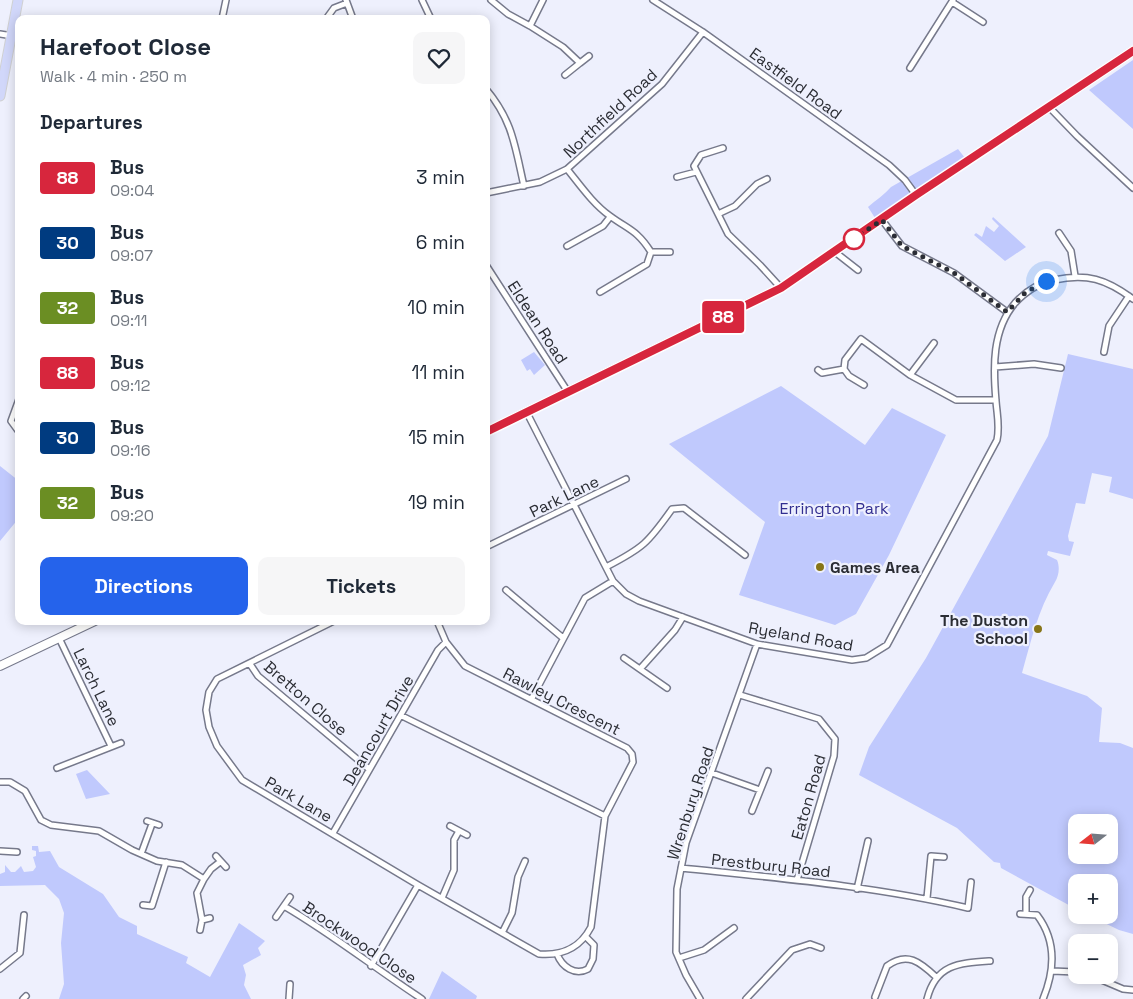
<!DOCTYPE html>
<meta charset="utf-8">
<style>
body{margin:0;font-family:"Space Grotesk",sans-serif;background:#f6f6f7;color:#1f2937;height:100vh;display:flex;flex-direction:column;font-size:19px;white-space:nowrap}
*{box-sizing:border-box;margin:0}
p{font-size:16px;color:#747a83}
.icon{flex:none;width:28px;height:28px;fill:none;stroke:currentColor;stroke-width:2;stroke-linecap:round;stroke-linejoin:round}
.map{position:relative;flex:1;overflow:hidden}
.drawer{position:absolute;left:15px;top:15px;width:475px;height:610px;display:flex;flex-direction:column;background:#fff;border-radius:10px;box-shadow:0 2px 12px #0003}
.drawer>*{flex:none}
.badge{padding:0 10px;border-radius:4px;font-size:18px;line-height:32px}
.needle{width:32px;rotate:253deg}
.fabs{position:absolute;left:1068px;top:814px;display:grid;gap:10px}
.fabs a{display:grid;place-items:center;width:50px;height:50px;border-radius:10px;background:#fff;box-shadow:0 2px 12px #0003;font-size:25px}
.you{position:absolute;width:25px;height:25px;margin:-12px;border:4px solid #fff;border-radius:50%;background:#1a73e8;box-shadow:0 0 0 8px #1a73e833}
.map>.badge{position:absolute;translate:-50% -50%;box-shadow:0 0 0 2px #fff}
h2{padding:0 25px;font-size:19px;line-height:45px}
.round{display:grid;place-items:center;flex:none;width:52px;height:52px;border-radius:10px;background:#f6f6f7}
.summary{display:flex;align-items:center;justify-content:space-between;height:85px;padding:0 25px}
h1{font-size:24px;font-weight:600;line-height:38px}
.primary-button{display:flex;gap:10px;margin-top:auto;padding:10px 25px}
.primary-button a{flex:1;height:58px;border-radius:10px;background:#2563eb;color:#fff;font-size:20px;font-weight:600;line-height:58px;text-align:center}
.primary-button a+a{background:#f6f6f7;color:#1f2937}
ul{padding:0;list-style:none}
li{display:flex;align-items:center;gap:15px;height:65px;padding:0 25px}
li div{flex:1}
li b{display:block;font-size:19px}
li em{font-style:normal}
li .badge{min-width:55px;font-weight:700;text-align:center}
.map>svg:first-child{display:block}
</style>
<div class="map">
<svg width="1133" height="999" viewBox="0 0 1133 999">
<rect width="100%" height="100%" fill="#eef0fd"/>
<path fill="#c0c9fd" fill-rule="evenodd" d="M1133 60V129L1089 90Z
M958 149 965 158 875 218 868 207C876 200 884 195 891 187Z
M993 217 1026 247 1005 261 974 235 976 233 982 237 986 226 994 232 999 226 992 219Z
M534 352 545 365 534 375 530 369 527 371 521 360Z
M1068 354 1133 369V499L1109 492 1112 477 1092 473 1085 504 1076 503 1068 536 1069 541 1074 542 1070 556 1048 551 1047 555 1057 560C1060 567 1059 575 1055 582 1038 610 1031 641 1022 673L1087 696 1102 708 1099 742 1120 743 1133 748V934L1119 930 1088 915H1109V882H1076V909L1001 868 1000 863 994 862 957 828 859 775 869 747 926 658 1048 436ZM1076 822H1109V855H1076Z
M781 386 865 445 892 408 946 435 889 555 856 614 835 625 739 595 765 522 669 444Z
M0 466 19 481V518L0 541Z
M87 770 110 794 86 799 76 774Z
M32 846H38L39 852 50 851 59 867 103 894 119 917 137 926V934L188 957 186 963 210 977 239 923 265 941 258 948 261 955 243 965 246 975 244 985 251 999H59L64 984 61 943 64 913 59 899 45 885 0 886V874L5 872V865L11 872H15L21 866 24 872 33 871 36 867 33 857 36 856V851L32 850Z
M442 971 477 996 476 999H429Z"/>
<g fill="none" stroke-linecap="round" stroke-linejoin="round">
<g stroke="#76798b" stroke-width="8">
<path id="street" d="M346 0 353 19
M422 0 431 19
M491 0 508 14 530 26
M543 0 530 26 563 47 580 63 565 75
M653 0 703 32 889 165 905 180 916 195
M952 2 983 22
M222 19 226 0
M326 19 334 8 347 3
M0 34 19 37
M580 63 589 56
M910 68 953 0
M486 89C513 121 515 147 524 186
M1049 107 1077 136 1133 188
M723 148 701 155 694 166 728 234 760 265 781 288
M567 169C580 185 593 204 610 216 629 230 637 230 651 252H670
M677 177 696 172
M486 193 540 182 567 169 662 84 703 32
M718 214 735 206 757 184 767 179
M882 220 902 246 954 273 1007 312
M1059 233 1071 251 1075 276
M567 246 603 226 610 217
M835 252 858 270
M486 265 568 392
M600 292 647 264 651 252
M1104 352 1109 326 1129 296
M995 367 1034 364 1061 368
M818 370 822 373 844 369
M910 375 934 343
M864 385 849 376 844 369 845 360 861 339 910 375 956 400H996
M19 399 11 421 19 432
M527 413 613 581 626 594 639 601 757 644 852 660 866 658 887 645 997 440C1000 426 997 415 996 401 993 367 992 330 1015 303 1026 291 1039 283 1054 280 1087 273 1106 279 1133 299
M486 547 626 479
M606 567C643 548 648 543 672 509L684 508 745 555
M506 590 563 638
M334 621 217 679 209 692 206 710 209 727 217 746 242 780 418 885 539 954C563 956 580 948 591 927L605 816
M59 638 111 746
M624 658 667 688
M250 664 258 676 369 769
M640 669 675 630 683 617
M740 695 819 719 835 739 834 756 797 880
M532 698 585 598 613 581
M402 716 605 816 633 762 632 754 627 748 465 666 446 642 437 621
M57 768 121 743
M712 773 760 790
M0 782H10L25 791 41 820 51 825 99 831 132 850 157 861 182 865 204 879 197 893 202 920 200 930
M752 811 768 771
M147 821 159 825
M450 826 467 835
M333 833 438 650 446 642
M0 851 17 852
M141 854 152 824
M216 856 226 867
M681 868C777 878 874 886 968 908L971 882
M204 879 211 869 220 862
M857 889 868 841
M442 898 454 870V840L459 831
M927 898 931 856 944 857
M143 905 152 906 166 862
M284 906C332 934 376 969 422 999
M1026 912V897L1030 890
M1020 914 1037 915C1056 940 1055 970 1043 999
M276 917 290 897
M202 920 210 918
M502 933 512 913 518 877 525 861
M557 954C562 967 575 976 588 969L593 959 594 945 586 937
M679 958 704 950 734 928
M371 966 418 885
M0 969 20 953 24 915
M1052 971 1076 972
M1090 975 1123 989 1133 990
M875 997 887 966C907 951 920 962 936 977
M23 999 26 996
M289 999 290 984
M700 999 686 975 676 952 677 889 686 843 757 644
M746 999 792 950 810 944 821 948
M927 999C936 964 959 963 990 961"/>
</g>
<g stroke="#76798b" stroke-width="10">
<path id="secondary" d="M486 432 781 288 916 195 1133 51
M0 666 95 621"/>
</g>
<g stroke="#d0d1d2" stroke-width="11">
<path id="primary" d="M0 96 18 0"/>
</g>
<use href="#street" stroke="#fff" stroke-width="5"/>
<use href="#secondary" stroke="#fff" stroke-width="8"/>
<use href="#primary" stroke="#d1d7fa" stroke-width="9"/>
</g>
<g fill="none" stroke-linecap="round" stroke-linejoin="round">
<g stroke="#fff" stroke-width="11">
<path id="line" d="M486 432 781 288 916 195 1133 51"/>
</g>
<use href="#line" stroke="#d7263d" stroke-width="8"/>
<path stroke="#2b2d34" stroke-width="5" stroke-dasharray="0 9" d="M854 239 850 241 882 220 902 246 954 273 1007 312 1025 293 1046 281"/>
</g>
<circle fill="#fff" stroke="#d7263d" stroke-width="2.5" cx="854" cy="239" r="10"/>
<g fill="#877518" stroke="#eef0fd" stroke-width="2">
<circle cx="820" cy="567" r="5"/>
<circle cx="1038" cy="629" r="5"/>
</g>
<g text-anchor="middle" stroke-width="4.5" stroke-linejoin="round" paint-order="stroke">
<g font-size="16" fill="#2b2d34" stroke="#eef0fd">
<text transform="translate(796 83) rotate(36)" y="6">Eastfield Road</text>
<text transform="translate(610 113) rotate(-43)" y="6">Northfield Road</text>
<text transform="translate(538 322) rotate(57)" y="6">Eldean Road</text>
<text transform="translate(564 496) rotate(-26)" y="6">Park Lane</text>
<text transform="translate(801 636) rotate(10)" y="6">Ryeland Road</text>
<text transform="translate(97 687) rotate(64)" y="6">Larch Lane</text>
<text transform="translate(306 698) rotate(41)" y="6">Bretton Close</text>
<text transform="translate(562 701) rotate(27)" y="6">Rawley Crescent</text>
<text transform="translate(378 730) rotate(-60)" y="6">Deancourt Drive</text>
<text transform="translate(808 797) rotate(-74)" y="6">Eaton Road</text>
<text transform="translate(299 799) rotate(30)" y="6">Park Lane</text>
<text transform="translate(690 803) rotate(-72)" y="6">Wrenbury Road</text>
<text transform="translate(771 865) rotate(6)" y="6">Prestbury Road</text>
<text transform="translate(360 942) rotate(34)" y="6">Brockwood Close</text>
</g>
<g font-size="16" fill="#322e90" stroke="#eef0fd">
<text x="834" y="514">Errington Park</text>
</g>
<g font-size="16" font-weight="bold" fill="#2b2d34" stroke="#eef0fd" text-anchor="start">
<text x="830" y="573">Games Area</text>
<text x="1028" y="626" text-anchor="end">The Duston<tspan x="1028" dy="18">School</tspan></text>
</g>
</g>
</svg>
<div class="fabs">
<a><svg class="needle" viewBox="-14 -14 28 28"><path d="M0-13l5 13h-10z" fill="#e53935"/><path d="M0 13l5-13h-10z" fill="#747a83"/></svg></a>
<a>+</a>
<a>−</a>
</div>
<div class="you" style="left:1046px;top:281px"></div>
<b class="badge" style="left:723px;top:317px;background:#d7263d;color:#fff">88</b>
<section class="drawer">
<div class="summary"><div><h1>Harefoot Close</h1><p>Walk · 4 min · 250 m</p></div><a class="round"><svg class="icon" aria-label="heart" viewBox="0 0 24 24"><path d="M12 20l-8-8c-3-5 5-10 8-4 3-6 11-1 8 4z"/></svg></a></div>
<h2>Departures</h2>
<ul>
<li><span class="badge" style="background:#d7263d;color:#fff">88</span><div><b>Bus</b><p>09:04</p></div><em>3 min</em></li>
<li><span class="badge" style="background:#003b80;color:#fff">30</span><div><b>Bus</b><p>09:07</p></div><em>6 min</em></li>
<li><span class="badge" style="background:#6b8e23;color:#fff">32</span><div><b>Bus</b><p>09:11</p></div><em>10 min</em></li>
<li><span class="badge" style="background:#d7263d;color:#fff">88</span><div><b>Bus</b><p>09:12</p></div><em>11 min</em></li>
<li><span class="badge" style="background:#003b80;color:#fff">30</span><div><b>Bus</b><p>09:16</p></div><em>15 min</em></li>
<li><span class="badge" style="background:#6b8e23;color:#fff">32</span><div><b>Bus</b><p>09:20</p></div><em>19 min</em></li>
</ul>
<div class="primary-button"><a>Directions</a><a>Tickets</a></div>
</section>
</div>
